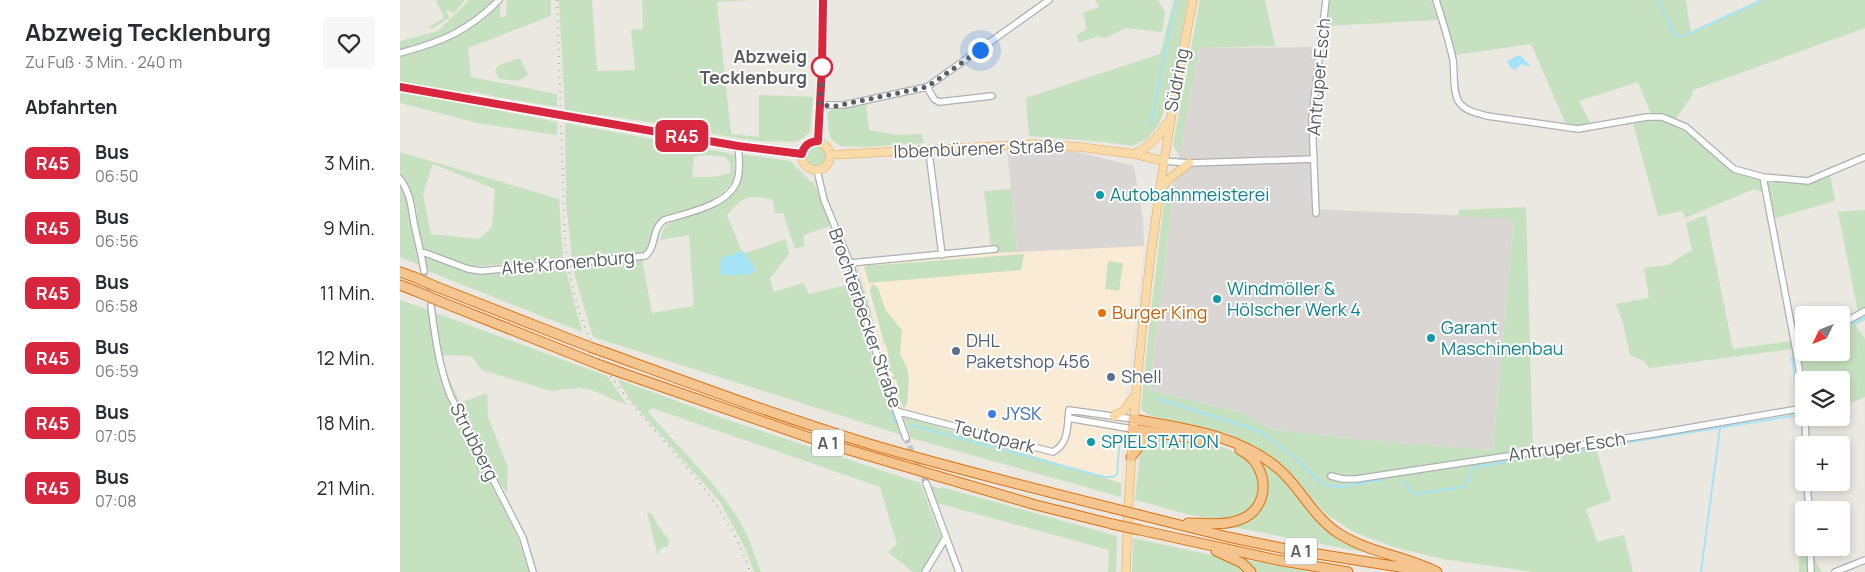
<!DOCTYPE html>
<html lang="de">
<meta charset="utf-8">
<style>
body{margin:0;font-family:Manrope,sans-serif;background:#f7f7f7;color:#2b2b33;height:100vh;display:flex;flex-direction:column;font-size:19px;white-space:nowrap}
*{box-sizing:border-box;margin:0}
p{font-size:16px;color:#7c7c81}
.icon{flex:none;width:28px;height:28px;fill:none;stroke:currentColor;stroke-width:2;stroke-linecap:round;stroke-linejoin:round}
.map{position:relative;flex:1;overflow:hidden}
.sheet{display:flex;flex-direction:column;background:#fff;width:400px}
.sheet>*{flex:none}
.badge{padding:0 10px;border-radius:8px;font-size:18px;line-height:32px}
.needle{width:32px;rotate:227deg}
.tools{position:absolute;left:1395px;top:306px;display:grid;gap:10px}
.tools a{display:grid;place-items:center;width:55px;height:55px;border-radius:5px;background:#fff;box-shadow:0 2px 8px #0003;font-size:25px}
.you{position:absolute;width:25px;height:25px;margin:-12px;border:4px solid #fff;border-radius:50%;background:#1a73e8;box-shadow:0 0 0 8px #1a73e833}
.map>.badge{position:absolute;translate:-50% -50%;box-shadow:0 0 0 2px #fff}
h2{padding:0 25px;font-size:19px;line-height:45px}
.round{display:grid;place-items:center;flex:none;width:52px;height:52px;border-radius:5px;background:#f7f7f7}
.head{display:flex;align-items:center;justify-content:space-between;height:85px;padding:0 25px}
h1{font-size:24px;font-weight:700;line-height:38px}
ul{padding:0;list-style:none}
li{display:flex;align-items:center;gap:15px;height:65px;padding:0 25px}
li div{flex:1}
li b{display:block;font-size:19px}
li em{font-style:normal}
li .badge{min-width:55px;font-weight:700;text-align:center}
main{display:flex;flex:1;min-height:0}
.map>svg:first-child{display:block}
</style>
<main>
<section class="sheet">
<div class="head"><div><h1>Abzweig Tecklenburg</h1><p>Zu Fuß · 3 Min. · 240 m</p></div><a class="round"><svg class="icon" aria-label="heart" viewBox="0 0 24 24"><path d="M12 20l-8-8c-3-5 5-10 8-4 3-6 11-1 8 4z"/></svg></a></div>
<h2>Abfahrten</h2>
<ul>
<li><span class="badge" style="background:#d7263d;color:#fff">R45</span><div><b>Bus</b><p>06:50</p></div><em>3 Min.</em></li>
<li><span class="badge" style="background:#d7263d;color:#fff">R45</span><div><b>Bus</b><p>06:56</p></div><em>9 Min.</em></li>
<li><span class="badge" style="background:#d7263d;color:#fff">R45</span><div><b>Bus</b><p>06:58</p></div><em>11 Min.</em></li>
<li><span class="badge" style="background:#d7263d;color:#fff">R45</span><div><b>Bus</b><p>06:59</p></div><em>12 Min.</em></li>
<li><span class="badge" style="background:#d7263d;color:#fff">R45</span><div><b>Bus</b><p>07:05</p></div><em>18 Min.</em></li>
<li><span class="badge" style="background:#d7263d;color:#fff">R45</span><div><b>Bus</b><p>07:08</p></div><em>21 Min.</em></li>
</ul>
</section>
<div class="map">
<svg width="1465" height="572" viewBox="0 0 1465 572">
<rect width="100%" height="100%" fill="#ebe7e1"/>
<path fill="#faebd7" d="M744 246 723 420 721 483 508 417 490 374 459 264 592 253Z"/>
<path fill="#dad6d3" d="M916 47 908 116 912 209 1114 218 1093 450 964 440 869 429 844 413 749 390 777 165 799 48Z
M607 149 673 151 734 166 743 220 744 246 617 252Z"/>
<path fill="#c6e1bf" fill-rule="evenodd" d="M36 0H65L54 13 48 10 47 13 50 17 32 29 29 27 44 18Z
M69 0H95C68 27 36 41 0 50V41L38 31Z
M107 0H151V16L68 48 71 77 157 94V107L97 97 71 91 70 96 0 82V57C43 46 66 33 100 5V18L106 16Z
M159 0H192L197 71 235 70 231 30 243 29 242 0H352L317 2 331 134 359 137V95L413 97 410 132 402 139 394 142 359 141 336 138 249 122 165 110Z
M695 0H758L765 12 762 32 726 28 705 38 698 36 679 43 677 35 687 29 683 13 699 7Z
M774 0H788L770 95 758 126 747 139 732 146 704 142 629 136 626 98 760 54Z
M800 0H865L875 46 799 48 779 155 773 145Z
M928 0H1031L1038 20 925 26Z
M1038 0H1286L1291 34 1361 0H1465V28L1293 90 1292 96 1274 121 1256 113 1251 114 1238 82 1179 101 1191 124 1178 126 1165 122 1131 44 1055 55Z
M116 59H120L128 75 118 81 99 79 95 71 98 66Z
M0 91 157 122V135L82 124 0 103Z
M466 104 469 130 497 135 522 134 524 143 466 147 440 146 431 139 429 133 427 112 437 108Z
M1247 120H1262L1286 132 1335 172 1408 183 1430 174 1435 201 1373 219 1362 192 1354 189 1285 218 1283 211 1258 216 1233 123Z
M165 123 328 153 335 156 334 180C312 207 296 207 265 215L247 250 241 254 172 257 166 204ZM303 155 325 157 330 163V173L312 177H292L294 157Z
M405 155a11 11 0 1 1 22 0a11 11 0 1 1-22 0Z
M0 152 159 199 163 259 69 267 35 253 37 261 65 272H97L165 266 182 332 28 271 17 225V210L7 185 0 176ZM33 164 95 189 92 227 79 239 31 234 23 194Z
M340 154 390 161 411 182H414L430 226 404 235V246L395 249 383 213H375L373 200C348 194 344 196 327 215L343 254 386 239 389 254 370 278 374 292 403 283 409 294 452 284 472 356 502 435 193 337 172 266 242 259 252 313 294 306 289 235 260 240 263 230 268 224 319 205 340 184Z
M775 180 749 390 844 413 870 429 964 440 1093 450 1114 219 1058 216 1059 210 1126 207 1133 455 1195 445 1211 500 1186 509 1197 542 1224 535 1233 572H1134L1042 559 994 547 954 532 926 514 884 466 862 450 827 433 748 415 741 408 749 330 764 202Z
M0 185 11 210V225L20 262 19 265 0 257Z
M611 189 617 252 592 253 584 191Z
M1465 210V308L1458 312 1438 212Z
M1306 215 1333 349 1391 341 1392 349 1249 368 1244 361 1230 355 1223 323 1216 304 1249 298 1244 268 1268 265 1292 250 1286 223Z
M624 254 621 270 469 283 464 266Z
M708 261 723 263 719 291 705 289Z
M456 266 468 301 482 359 479 352 454 269Z
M474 284 478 288 486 311 502 330 500 354 507 368 509 381 507 404 504 408 495 387 498 385 496 379 492 380 491 378 494 376 492 371 488 372 486 364 488 363C489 357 488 348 484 343L470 291 471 286Z
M0 300 29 310 39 376 63 428 118 538 129 572H0Z
M36 313 207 376 227 405 192 390 179 388 151 391 82 370 71 356 42 355 44 367 60 403 87 393 88 417 108 467 107 494 86 460 66 421 45 373Z
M1465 314V320L1455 325 1465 339V397L1441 407V380H1404L1399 348 1404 345V352H1441V326Z
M217 379 322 418 520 483 542 540 521 572H513L488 552 497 544 480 487 252 408 248 412C280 449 318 484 342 525 350 540 355 556 361 572H354L345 548 320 502 231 401Z
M503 416 721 483V497L511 438Z
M754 438C779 439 819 442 840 455 871 474 861 517 824 518 794 520 763 506 735 500L740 453 743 446Z
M854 456 876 469 911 512 975 554 827 526 839 522 863 498Z
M529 485 541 489V487L717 536 716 572H708L709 550 537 503Z
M247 512 252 514 258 525 269 540 268 546 260 549 258 556Z
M1404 518V548H1408L1422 572H1399V519Z
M733 538 820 557 835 564 846 572H732Z
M841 559 912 572H855Z"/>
<path fill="#a5e4f7" d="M1116 56H1121L1129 64 1130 67 1121 64 1115 70 1111 68 1107 62Z
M343 251 354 267 355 270 352 274 324 275 320 273 321 258Z"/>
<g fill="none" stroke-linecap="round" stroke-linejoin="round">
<path stroke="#a5e4f7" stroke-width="2" d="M1258 0 1274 34 1278 37 1282 36
M1286 35 1362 0
M751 124 775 0
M1441 330 1465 317
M1400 351 1404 349
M1394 355 1392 359 1399 405
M758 399 854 429 867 436 892 455 923 485 939 487 982 480
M491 413 494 422 495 421
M511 425 704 477H714L717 474 720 435
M1002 480 1014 494 1063 487C1070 481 1068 472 1075 467L1398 415 1400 413
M1301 572 1320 428"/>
<path stroke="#c6c5c1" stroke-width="5.5" stroke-dasharray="5.5 3" stroke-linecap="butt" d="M24 271 31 306
M506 438 526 483"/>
<g stroke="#acb0b3" stroke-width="8">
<path id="minor" d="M1036 0C1042 20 1049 40 1053 60 1055 73 1052 91 1059 102 1065 111 1077 113 1087 116L1178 129 1247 117H1262L1286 127 1334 169 1363 177 1408 181 1465 157
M0 53C42 42 68 31 99 0
M527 87 534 99 539 102 592 96
M420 105H444L527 87 649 0
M418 141 422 67 423 0
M530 160 542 255
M764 161 789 163 914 159
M417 170 424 200 450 263 479 362 506 438
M1363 177 1395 345 1404 399
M0 179C12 195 11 210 15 228 18 242 22 257 24 271
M916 213 912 118 926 0
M20 251 68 269 81 271 245 256C257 247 251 229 264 220 286 213 328 206 337 181 341 171 339 156 338 146
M450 263 595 249
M31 306C35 337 39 366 50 395L123 538 133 572
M1441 324 1465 311
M1395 345 1404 342
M496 411 653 452C669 443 667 428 669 410L733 419
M668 418 732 429
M1405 418 1406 445
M931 476 943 479H956L1253 434 1404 408
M1407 482 1409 510
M526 483 559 572
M1410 548 1411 572
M525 572 545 539
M1435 572 1465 560"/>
</g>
<g stroke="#e5a460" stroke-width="9">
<path id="major" d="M0 87 338 146 402 154
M402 156a14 14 0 1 1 28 0a14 14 0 1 1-28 0Z
M734 154C749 147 759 138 767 123
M430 155 635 144 680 147 734 154 764 161
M760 191 768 180 789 163
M714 416 723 411 734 397
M726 572C731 380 755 188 793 0"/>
</g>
<g stroke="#da7212" stroke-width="11">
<path id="highway" d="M0 272 14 277
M0 285 18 292
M37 287 190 347
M39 301 200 365
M207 353C295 385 383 418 473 445 552 468 632 488 712 508
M222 373 422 442 636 505 712 524
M733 419C785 429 841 434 882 472 902 491 914 517 938 533 969 553 1006 556 1037 572
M732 429 811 441
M731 457 744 440 756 433
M740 515 828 537 886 549 1031 572
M788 523C804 523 823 526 839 520 872 509 870 464 840 450
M740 530 877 560 948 572
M816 551 842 563 851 572"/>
</g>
<use href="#minor" stroke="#fff" stroke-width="5.5"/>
<use href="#major" stroke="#f8dba9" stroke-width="8"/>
<use href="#highway" stroke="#f4c58f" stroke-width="9"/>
<path stroke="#aeafaf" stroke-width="2" stroke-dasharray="1 6" stroke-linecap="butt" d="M157 0 165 244C171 293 185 342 215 382 262 446 324 493 350 572"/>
<g stroke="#da7212" stroke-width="11" stroke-linecap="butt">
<path id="highway-bridge" d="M14 277 37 287
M18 292 39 301
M190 347 207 353
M200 365 222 373
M712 508 740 515
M712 524 740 530"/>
</g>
<use href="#highway-bridge" stroke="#f4c58f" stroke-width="9"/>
</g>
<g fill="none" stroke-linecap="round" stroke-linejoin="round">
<g stroke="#fff" stroke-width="11">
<path id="line" d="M0 87 338 146 402 154C404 145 409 142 418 141L422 67 423 0"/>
</g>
<use href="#line" stroke="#d7263d" stroke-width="8"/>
<path stroke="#595e61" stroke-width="5" stroke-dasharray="0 9" d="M422 67 420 105 436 106 527 87 580 50"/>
</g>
<circle fill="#fff" stroke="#d7263d" stroke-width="2.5" cx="422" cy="67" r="10"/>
<g fill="#0f9aa8" stroke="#fff" stroke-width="2">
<circle cx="700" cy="195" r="5"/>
<circle cx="817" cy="299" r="5"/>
<circle cx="1031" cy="338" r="5"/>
<circle cx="691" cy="442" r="5"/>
</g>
<circle fill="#e8710a" stroke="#fff" stroke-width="2" cx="702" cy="313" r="5"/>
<g fill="#5c6f8a" stroke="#fff" stroke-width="2">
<circle cx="556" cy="351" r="5"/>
<circle cx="711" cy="377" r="5"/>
</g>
<circle fill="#3f7fe0" stroke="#fff" stroke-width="2" cx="592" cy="414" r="5"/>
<g text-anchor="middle" stroke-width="4" stroke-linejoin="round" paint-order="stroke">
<g fill="#fff" stroke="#8b8e90" stroke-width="1">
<rect x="412" y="429.5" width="32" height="27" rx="4"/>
<rect x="885" y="537.5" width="32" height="27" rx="4"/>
</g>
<g font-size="16" font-weight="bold" fill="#595e61">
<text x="428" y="449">A 1</text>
<text x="901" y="557">A 1</text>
</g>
<g font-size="18" font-weight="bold" fill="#595e61" stroke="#fff" text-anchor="end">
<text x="407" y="63">Abzweig<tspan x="407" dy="21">Tecklenburg</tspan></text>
</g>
<g font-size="18" fill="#595e61" stroke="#fff">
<text transform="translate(919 77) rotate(-85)" y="6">Antruper Esch</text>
<text transform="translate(777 80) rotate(-79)" y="6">Südring</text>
<text transform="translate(579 149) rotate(-2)" y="6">Ibbenbürener Straße</text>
<text transform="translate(168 263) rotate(-5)" y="6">Alte Kronenburg</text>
<text transform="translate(465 318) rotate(71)" y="6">Brochterbecker Straße</text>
<text transform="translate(594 437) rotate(15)" y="6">Teutopark</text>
<text transform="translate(74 442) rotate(63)" y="6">Strubberg</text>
<text transform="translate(1167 447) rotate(-8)" y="6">Antruper Esch</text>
</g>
<g font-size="18" fill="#0d838f" stroke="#fff" text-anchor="start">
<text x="710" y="201">Autobahnmeisterei</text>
<text x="827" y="295">Windmöller &amp;<tspan x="827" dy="21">Hölscher Werk 4</tspan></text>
<text x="1041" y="334">Garant<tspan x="1041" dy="21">Maschinenbau</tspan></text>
<text x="701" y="448">SPIELSTATION</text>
</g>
<g font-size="18" fill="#c56008" stroke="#fff" text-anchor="start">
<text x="712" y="319">Burger King</text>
</g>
<g font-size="18" fill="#4e5e75" stroke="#fff" text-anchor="start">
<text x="566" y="347">DHL<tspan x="566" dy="21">Paketshop 456</tspan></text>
<text x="721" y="383">Shell</text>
</g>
<g font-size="18" fill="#366cbe" stroke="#fff" text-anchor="start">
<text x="602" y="420">JYSK</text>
</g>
</g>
</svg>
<div class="tools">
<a><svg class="needle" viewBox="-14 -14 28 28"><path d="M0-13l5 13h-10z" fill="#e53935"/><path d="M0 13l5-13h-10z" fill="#7c7c81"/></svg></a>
<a><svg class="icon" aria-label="layers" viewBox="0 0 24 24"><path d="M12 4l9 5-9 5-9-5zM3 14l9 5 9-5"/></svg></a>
<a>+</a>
<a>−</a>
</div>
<div class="you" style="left:580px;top:50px"></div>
<b class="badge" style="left:282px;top:136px;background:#d7263d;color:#fff">R45</b>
</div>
</main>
